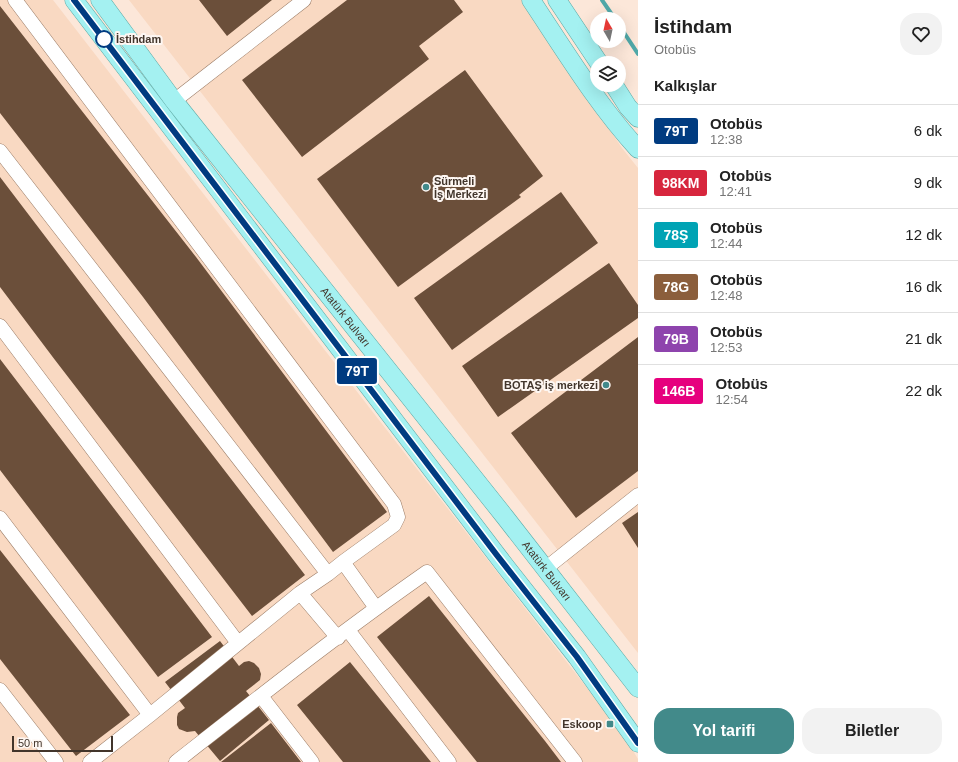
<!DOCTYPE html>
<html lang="tr">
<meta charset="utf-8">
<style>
body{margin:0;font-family:Helvetica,sans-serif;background:#f2f2f2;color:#222;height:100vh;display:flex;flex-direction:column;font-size:15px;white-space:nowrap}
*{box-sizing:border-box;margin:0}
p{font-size:13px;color:#767676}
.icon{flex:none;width:22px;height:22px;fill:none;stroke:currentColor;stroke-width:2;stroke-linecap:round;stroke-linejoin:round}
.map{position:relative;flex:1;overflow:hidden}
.panel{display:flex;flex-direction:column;background:#fff;width:320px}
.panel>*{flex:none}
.badge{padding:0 8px;border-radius:3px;font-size:14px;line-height:26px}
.needle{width:26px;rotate:351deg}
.buttons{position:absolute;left:590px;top:12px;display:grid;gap:8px}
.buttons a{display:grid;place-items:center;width:36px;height:36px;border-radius:50%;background:#fff;box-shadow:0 4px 16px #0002;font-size:20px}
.scale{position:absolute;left:12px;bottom:10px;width:101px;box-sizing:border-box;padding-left:4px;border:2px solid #42352b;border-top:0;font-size:11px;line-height:14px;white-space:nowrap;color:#42352b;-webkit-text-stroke:3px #fef7f3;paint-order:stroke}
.map>.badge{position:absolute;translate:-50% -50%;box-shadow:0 0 0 2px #fff}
h2{padding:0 16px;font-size:15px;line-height:36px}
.round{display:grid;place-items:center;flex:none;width:42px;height:42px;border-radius:16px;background:#f2f2f2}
.headline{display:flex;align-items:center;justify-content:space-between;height:68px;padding:0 16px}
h1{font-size:19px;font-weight:700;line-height:30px}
.cta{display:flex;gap:8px;margin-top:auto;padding:8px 16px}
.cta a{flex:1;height:46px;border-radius:16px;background:#428a8a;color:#fff;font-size:16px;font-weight:700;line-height:46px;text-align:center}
.cta a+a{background:#f2f2f2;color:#222}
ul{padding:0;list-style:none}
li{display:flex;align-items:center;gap:12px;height:52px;padding:0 16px;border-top:1px solid #e0e0e0}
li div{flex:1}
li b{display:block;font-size:15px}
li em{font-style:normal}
li .badge{min-width:44px;font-weight:700;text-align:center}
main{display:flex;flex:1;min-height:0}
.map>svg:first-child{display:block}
</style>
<main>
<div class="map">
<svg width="638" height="762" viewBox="0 0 638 762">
<rect width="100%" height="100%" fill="#fce7d9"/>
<path fill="#f9d9c2" d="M0 0H53L622 733 638 759V762H0Z
M129 0H522L622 148 638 168V653Z"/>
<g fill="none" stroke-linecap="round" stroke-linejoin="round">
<path stroke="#50a8a8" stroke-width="4" d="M602 0 615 19
M619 25 638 54"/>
</g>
<path fill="#6b4f3a" d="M199 0H272L227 36Z
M347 0H454L463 12 419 46 429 59 302 157 242 80Z
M0 6 196 257 387 512 333 552 143 297 0 113Z
M465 70 543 176 519 195 521 197 398 287 317 179Z
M0 177 108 319 305 575 252 616 55 360 0 287Z
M561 192 598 243 452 350 414 298Z
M609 263 638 305V318L498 417 462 366Z
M638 337V471L576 518 511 433Z
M0 359 212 637 158 677 0 470Z
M638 512V548L622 523Z
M0 550 130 715 76 756 0 659Z
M429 596 545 741 561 762H477L377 637Z
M220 641 239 666 244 662 249 661 254 663 259 668 261 674 260 680 246 691 269 720 220 761 195 731 187 732 179 729 177 725V717L178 713 185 708 165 682Z
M350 662 431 762H343L297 705Z
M271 723 301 762H221Z"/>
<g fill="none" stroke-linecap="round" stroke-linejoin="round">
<g stroke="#9b7c66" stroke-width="15">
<path id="minor" d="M15 0 394 504 398 517 394 525 343 562 328 574 300 593 150 715 90 762
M174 101 304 0
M0 151 328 574
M0 326 238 643
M0 518 150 715
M343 562 376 608
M545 569 638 495
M300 593 338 638
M348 630 449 762
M0 690 56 762
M261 696 312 762
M176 762C259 697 341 632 427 572L575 762"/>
</g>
<g stroke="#5ba9a5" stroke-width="19">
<g id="major">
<path d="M74 0 506 567 577 657 638 743"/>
<path id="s1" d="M100 0 174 101 505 517 638 688"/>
<path d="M531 0C565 51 597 104 638 149"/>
<path d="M557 0 599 63"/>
<path d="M614 85 628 107 638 118"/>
</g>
</g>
<use href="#minor" stroke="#fff" stroke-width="14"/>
<use href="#major" stroke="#a4f1f1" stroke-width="18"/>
</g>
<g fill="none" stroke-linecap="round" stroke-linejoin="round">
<g stroke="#fff" stroke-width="9">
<path id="line" d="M74 0 496 554 577 657 638 743"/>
</g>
<use href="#line" stroke="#003b80" stroke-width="6"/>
</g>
<circle fill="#fff" stroke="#003b80" stroke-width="2" cx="104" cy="39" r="8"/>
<g fill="#428a8a" stroke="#fef7f3" stroke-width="1.5">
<circle cx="426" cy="187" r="4"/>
<circle cx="606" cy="385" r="4"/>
<rect x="606" y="720" width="8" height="8" rx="2"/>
</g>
<g text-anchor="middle" stroke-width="4" stroke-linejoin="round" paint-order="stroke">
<g font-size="11" font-weight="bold" fill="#42352b" stroke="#fef7f3" text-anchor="start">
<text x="116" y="43">İstihdam</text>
</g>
<g font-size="11" font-weight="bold" fill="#42352b" stroke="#fef7f3" text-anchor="end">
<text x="434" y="185" text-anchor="start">Sürmeli<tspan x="434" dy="13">İş Merkezi</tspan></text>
<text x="598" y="389">BOTAŞ iş merkezi</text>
<text x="602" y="728">Eskoop</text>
</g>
<g font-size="11" fill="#42352b" stroke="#fef7f3">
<text dy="4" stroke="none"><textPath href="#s1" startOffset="401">Atatürk Bulvarı</textPath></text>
<text dy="4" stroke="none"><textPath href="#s1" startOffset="725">Atatürk Bulvarı</textPath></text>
</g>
</g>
</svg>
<div class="buttons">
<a><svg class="needle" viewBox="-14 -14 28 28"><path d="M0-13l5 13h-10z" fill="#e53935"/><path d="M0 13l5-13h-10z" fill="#767676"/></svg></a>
<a><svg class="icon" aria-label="layers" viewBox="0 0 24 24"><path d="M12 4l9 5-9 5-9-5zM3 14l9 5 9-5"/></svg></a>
</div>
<div class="scale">50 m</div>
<b class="badge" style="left:357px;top:371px;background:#003b80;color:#fff">79T</b>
</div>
<section class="panel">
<div class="headline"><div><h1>İstihdam</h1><p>Otobüs</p></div><a class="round"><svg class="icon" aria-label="heart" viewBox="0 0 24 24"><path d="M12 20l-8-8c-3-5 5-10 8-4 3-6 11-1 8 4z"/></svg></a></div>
<h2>Kalkışlar</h2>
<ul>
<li><span class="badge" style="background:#003b80;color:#fff">79T</span><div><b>Otobüs</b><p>12:38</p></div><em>6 dk</em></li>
<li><span class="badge" style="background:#d7263d;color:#fff">98KM</span><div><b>Otobüs</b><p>12:41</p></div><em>9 dk</em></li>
<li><span class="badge" style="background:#00a3b4;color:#fff">78Ş</span><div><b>Otobüs</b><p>12:44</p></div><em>12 dk</em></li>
<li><span class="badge" style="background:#8b5e3c;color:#fff">78G</span><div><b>Otobüs</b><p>12:48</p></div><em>16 dk</em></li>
<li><span class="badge" style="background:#8e44ad;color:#fff">79B</span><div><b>Otobüs</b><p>12:53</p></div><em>21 dk</em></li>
<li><span class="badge" style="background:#e6007e;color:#fff">146B</span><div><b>Otobüs</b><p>12:54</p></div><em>22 dk</em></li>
</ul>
<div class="cta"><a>Yol tarifi</a><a>Biletler</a></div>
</section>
</main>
